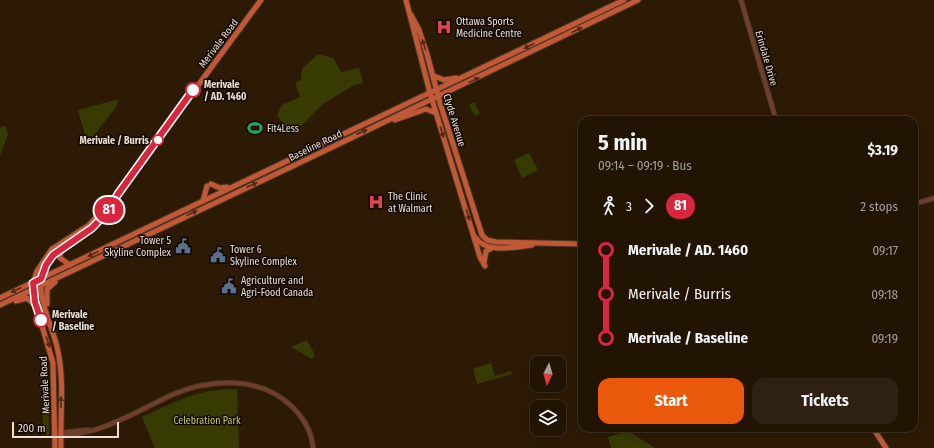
<!DOCTYPE html>
<meta charset="utf-8">
<style>
body{margin:0;font-family:"Fira Sans Condensed",sans-serif;background:#2e2112;color:#f1f3f6;height:100vh;display:flex;flex-direction:column;font-size:15px;white-space:nowrap}
*{box-sizing:border-box;margin:0}
p{font-size:13px;color:#a29e9a}
.icon{flex:none;width:22px;height:22px;fill:none;stroke:currentColor;stroke-width:2;stroke-linecap:round;stroke-linejoin:round}
.map{position:relative;flex:1;overflow:hidden}
.sheet{position:absolute;left:578px;top:116px;width:340px;height:316px;display:flex;flex-direction:column;background:#221403;border-radius:12px;box-shadow:0 2px 10px #0003,0 0 0 1px #3f3325}
.sheet>*{flex:none}
.badge{padding:0 8px;border-radius:13px;font-size:14px;line-height:26px}
.needle{width:26px;rotate:186deg}
.controls{position:absolute;left:530px;top:356px;display:grid;gap:8px}
.controls a{display:grid;place-items:center;width:36px;height:36px;border-radius:8px;background:#221403;box-shadow:0 2px 10px #0003,0 0 0 1px #3f3325;font-size:20px}
.scale{position:absolute;left:12px;bottom:10px;width:107px;box-sizing:border-box;padding-left:4px;border:2px solid #ede0d2;border-top:0;font-size:11px;line-height:14px;white-space:nowrap;color:#ede0d2;-webkit-text-stroke:3px #0f0702;paint-order:stroke}
.map>.badge{position:absolute;translate:-50% -50%;box-shadow:0 0 0 2px #fff}
.legs{display:flex;align-items:center;gap:6px;height:44px;padding:0 20px;font-size:13px}
.legs p{margin-inline-start:auto}
.head{display:flex;align-items:center;justify-content:space-between;height:68px;padding:0 20px}
h1{font-size:22px;font-weight:700;line-height:30px}
.cta{display:flex;gap:8px;margin-top:auto;padding:8px 20px}
.cta a{flex:1;height:46px;border-radius:12px;background:#ea580c;color:#fff;font-size:16px;font-weight:700;line-height:46px;text-align:center}
.cta a+a{background:#2e2112;color:#f1f3f6}
ul{padding:0 20px;list-style:none}
li{display:flex;align-items:center;gap:14px;height:44px;font-size:15px}
li i{display:grid;place-items:center;width:6px;height:100%;margin:0 5px;background:currentColor}
li i::after{content:'';width:10px;height:10px;margin:-5px;border:3px solid;border-radius:50%;background:#221403}
li p{margin-inline-start:auto}
li:first-child i{background:linear-gradient(#0000 50%,currentColor 0)}
li:last-child i{background:linear-gradient(currentColor 50%,#0000 0)}
.map>svg:first-child{display:block}
</style>
<div class="map">
<svg width="934" height="448" viewBox="0 0 934 448">
<rect width="100%" height="100%" fill="#2d1a04"/>
<path fill="#373b02" d="M318 54 333 58 341 72 359 68 363 83 354 85 323 104 300 127 288 131 277 115 282 105 300 97 295 83 301 80 302 69Z
M119 99 115 108 92 138 85 135 78 110Z
M474 102 480 113 475 116 469 105Z
M6 126 8 135 0 155V127Z
M529 153 538 170 522 178 514 160Z
M307 340 315 355 312 359 291 347Z
M491 363 495 376 511 371 512 374 477 384 473 369Z
M48 371 49 434 47 436C39 420 42 385 48 371Z
M237 389 239 448H155L142 417C178 401 195 389 237 389Z
M628 431 655 448H611L608 437Z"/>
<g fill="none" stroke-linecap="round" stroke-linejoin="round">
<g stroke="#483621" stroke-width="6">
<path id="minor" d="M741 0 776 120
M914 204 934 198
M59 433 88 430
M55 434C67 438 81 433 94 430 122 422 147 406 174 394 210 379 258 376 289 404 302 415 312 431 313 448"/>
</g>
<g stroke="#483621" stroke-width="7">
<path id="major" d="M406 0 430 93 480 257 485 266
M411 15 419 30 427 54 440 103 482 235 487 240 496 242 582 244
M434 76 444 80 456 78
M395 120 426 109 436 113
M211 184 220 188 227 187
M203 201 207 186
M475 237C486 254 515 247 532 245
M60 248V258L70 265
M484 263 486 251 492 248
M0 298 624 0
M16 301 27 298 35 305
M47 304V289L55 282
M0 305 295 165 638 0
M873 428 886 448
M55 448 53 363 35 302 33 283 37 271 52 249 89 225 118 194 261 0
M61 448C60 415 65 379 57 347 51 321 30 288 48 262 64 237 95 234 113 203"/>
</g>
<use href="#minor" stroke="#713e2e" stroke-width="4"/>
<use href="#major" stroke="#c15837" stroke-width="5"/>
</g>
<defs><path id="oneway-solid" d="M-6-.8H1V-3.2L6.5 0L1 3.2V.8H-6Z"/></defs>
<g fill="#562717">
<use href="#oneway-solid" transform="translate(577 30) rotate(-26)"/>
<use href="#oneway-solid" transform="translate(424 45) rotate(-108)"/>
<use href="#oneway-solid" transform="translate(529 46) rotate(154)"/>
<use href="#oneway-solid" transform="translate(474 80) rotate(-26)"/>
<use href="#oneway-solid" transform="translate(362 132) rotate(-25)"/>
<use href="#oneway-solid" transform="translate(442 132) rotate(73)"/>
<use href="#oneway-solid" transform="translate(252 185) rotate(-24)"/>
<use href="#oneway-solid" transform="translate(192 213) rotate(-26)"/>
<use href="#oneway-solid" transform="translate(468 215) rotate(73)"/>
<use href="#oneway-solid" transform="translate(93 254) rotate(154)"/>
<use href="#oneway-solid" transform="translate(16 290) rotate(155)"/>
<use href="#oneway-solid" transform="translate(48 342) rotate(72)"/>
<use href="#oneway-solid" transform="translate(61 402) rotate(-90)"/>
</g>
<g fill="none" stroke-linecap="round" stroke-linejoin="round">
<g stroke="#fff" stroke-width="9">
<path id="line-1" d="M41 320 35 302 33 283 41 279 46 265 53 255 92 228 107 212 118 194 193 90"/>
</g>
<use href="#line-1" stroke="#d7263d" stroke-width="6"/>
</g>
<defs>
<g id="hospital-bare" transform="scale(1.2)"><path d="M-5-5h3v3.5h4V-5h3V5h-3V1.5h-4V5h-3Z" fill="#e0444e" stroke="#0f0702" stroke-width="2.5" paint-order="stroke"/></g>
<g id="stadium-bare" transform="scale(1.2)"><path d="M0-5a6.5 5 0 1 0 0 10a6.5 5 0 1 0 0-10ZM-3.5-1.8h7v3.6h-7Z" fill="#2e9e5b" stroke="#0f0702" stroke-width="2.5" paint-order="stroke"/></g>
<g id="civic-bare" transform="scale(1.2)"><path d="M-.6-6.5H3V-4.5H.6V-3L4-1V1h2V6H-6V1h2V-1L-.6-3ZM-1.2 2.5V6h2.4V2.5Z" fill="#5c6f8a" stroke="#0f0702" stroke-width="2.5" paint-order="stroke"/></g>
</defs>
<g fill-rule="evenodd">
<use href="#hospital-bare" x="444" y="27"/>
<use href="#stadium-bare" x="255" y="128"/>
<use href="#hospital-bare" x="376" y="202"/>
<use href="#civic-bare" x="183" y="246"/>
<use href="#civic-bare" x="218" y="255"/>
<use href="#civic-bare" x="229" y="286"/>
</g>
<g fill="#fff" stroke="#d7263d" stroke-width="2">
<circle cx="193" cy="90" r="7"/>
<circle cx="158" cy="140" r="5"/>
<circle cx="41" cy="320" r="7"/>
</g>
<g text-anchor="middle" stroke-width="3" stroke-linejoin="round" paint-order="stroke">
<g font-size="10" fill="#ede0d2" stroke="#0f0702" text-anchor="start">
<text x="456" y="25">Ottawa Sports<tspan x="456" dy="12">Medicine Centre</tspan></text>
<text x="267" y="132">Fit4Less</text>
<text x="388" y="200">The Clinic<tspan x="388" dy="12">at Walmart</tspan></text>
<text x="171" y="244" text-anchor="end">Tower 5<tspan x="171" dy="12">Skyline Complex</tspan></text>
<text x="230" y="253">Tower 6<tspan x="230" dy="12">Skyline Complex</tspan></text>
<text x="241" y="284">Agriculture and<tspan x="241" dy="12">Agri-Food Canada</tspan></text>
</g>
<g font-size="10" fill="#ede0d2" stroke="#0f0702">
<text transform="translate(218 43) rotate(-53)" y="4">Merivale Road</text>
<text transform="translate(767 58) rotate(74)" y="4">Erindale Drive</text>
<text transform="translate(455 120) rotate(73)" y="4">Clyde Avenue</text>
<text transform="translate(315 145) rotate(-26)" y="4">Baseline Road</text>
<text transform="translate(44 385) rotate(-93)" y="4">Merivale Road</text>
</g>
<g font-size="10" font-weight="bold" fill="#ede0d2" stroke="#0f0702" text-anchor="start">
<text x="204" y="88">Merivale<tspan x="204" dy="12">/ AD. 1460</tspan></text>
<text x="149" y="144" text-anchor="end">Merivale / Burris</text>
<text x="52" y="318">Merivale<tspan x="52" dy="12">/ Baseline</tspan></text>
</g>
<g font-size="10" fill="#c4cf5e" stroke="#0f0702">
<text x="207" y="424">Celebration Park</text>
</g>
</g>
</svg>
<div class="controls">
<a><svg class="needle" viewBox="-14 -14 28 28"><path d="M0-13l5 13h-10z" fill="#e53935"/><path d="M0 13l5-13h-10z" fill="#a29e9a"/></svg></a>
<a><svg class="icon" aria-label="layers" viewBox="0 0 24 24"><path d="M12 4l9 5-9 5-9-5zM3 14l9 5 9-5"/></svg></a>
</div>
<div class="scale">200 m</div>
<b class="badge" style="left:109px;top:210px;background:#d7263d;color:#fff">81</b>
<section class="sheet">
<div class="head"><div><h1>5 min</h1><p>09:14 – 09:19 · Bus</p></div><b>$3.19</b></div>
<div class="legs"><svg class="icon" aria-label="walk" viewBox="0 0 24 24"><circle cx="13" cy="4" r="2"/><path d="M13 8l-2 6 4 7M11 14l-3 7M7 12l3-4h3l4 4"/></svg>3<svg class="icon" aria-label="forward" viewBox="0 0 24 24"><path d="M9 5l7 7-7 7"/></svg><b class="badge" style="background:#d7263d;color:#fff">81</b><p>2 stops</p></div>
<ul>
<li><i style="color:#d7263d"></i><b>Merivale / AD. 1460</b><p>09:17</p></li>
<li><i style="color:#d7263d"></i><span>Merivale / Burris</span><p>09:18</p></li>
<li><i style="color:#d7263d"></i><b>Merivale / Baseline</b><p>09:19</p></li>
</ul>
<div class="cta"><a>Start</a><a>Tickets</a></div>
</section>
</div>
